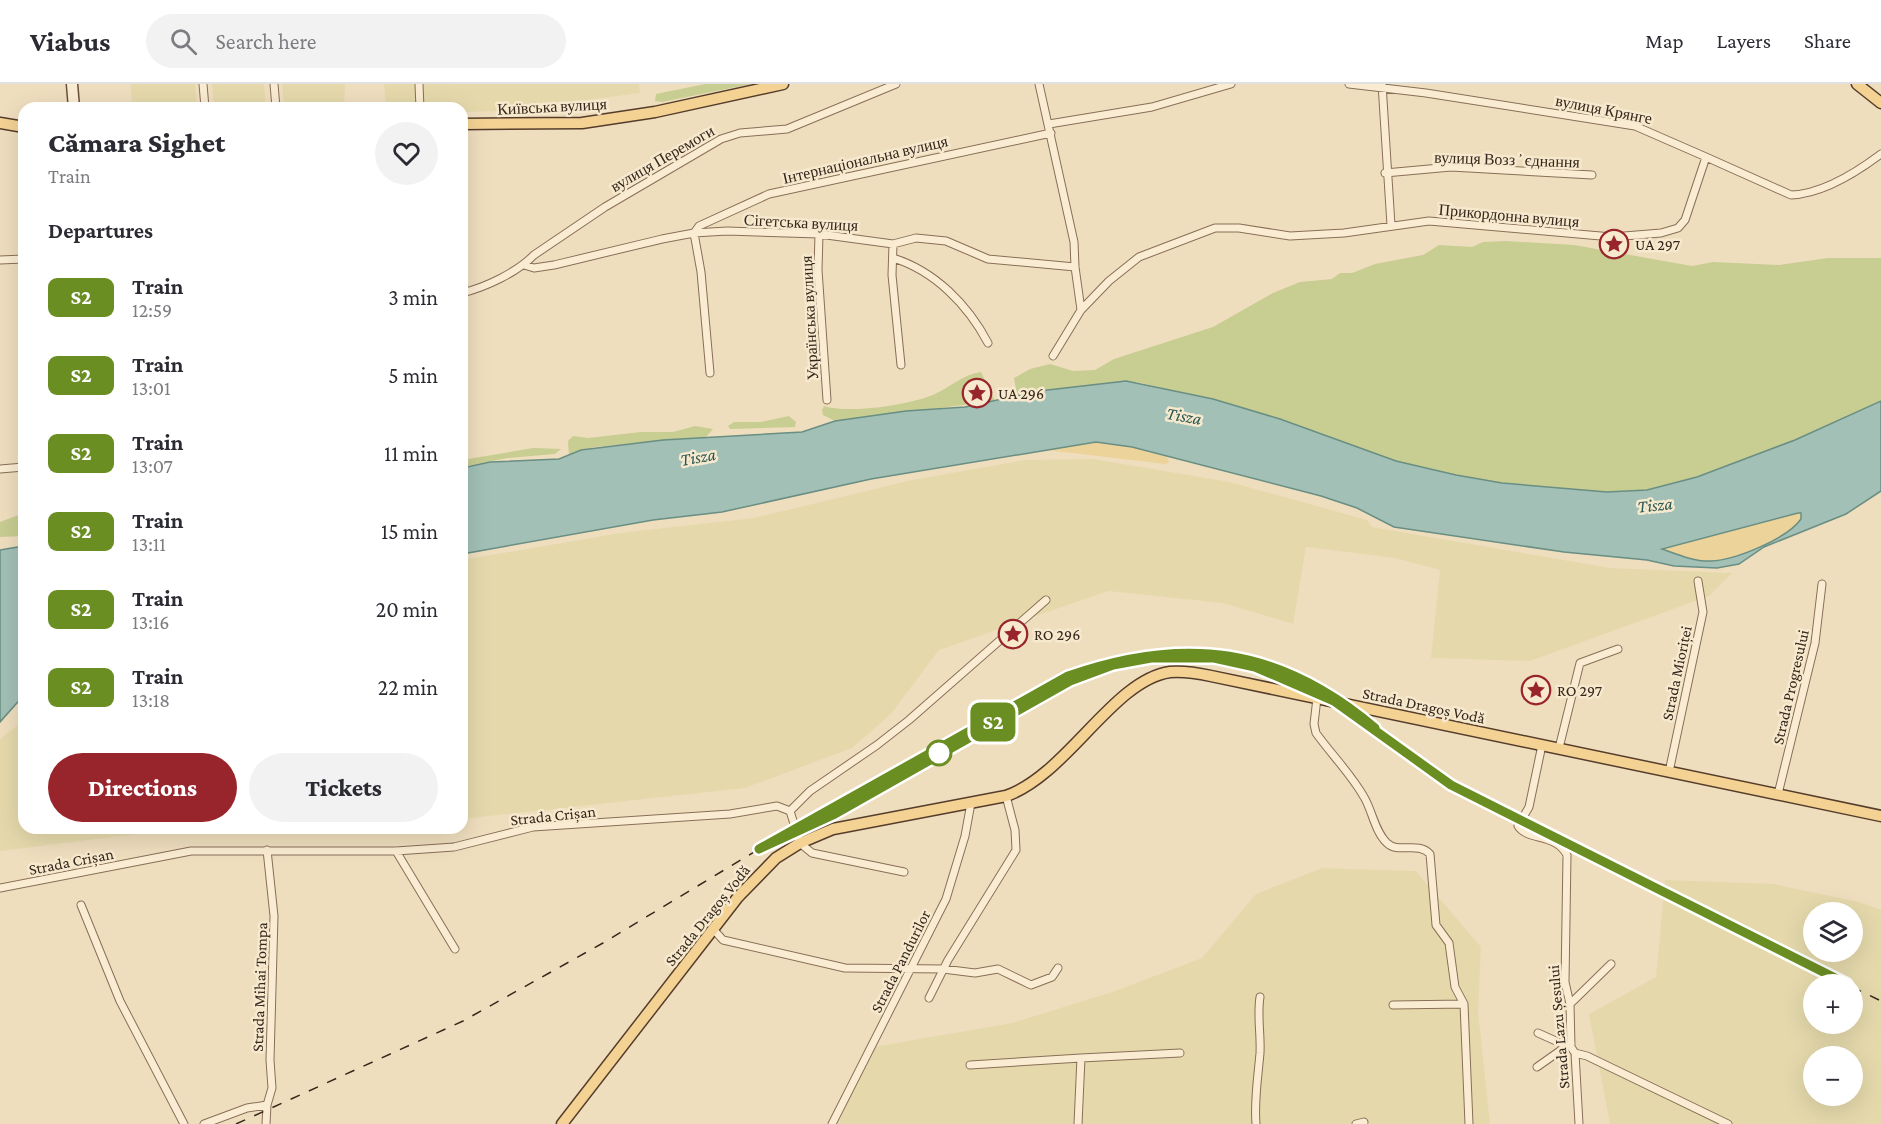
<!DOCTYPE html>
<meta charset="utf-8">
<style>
body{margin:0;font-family:"Crimson Pro",serif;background:#f2f2f3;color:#2b2b33;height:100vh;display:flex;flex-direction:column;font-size:22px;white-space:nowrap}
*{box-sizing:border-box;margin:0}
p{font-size:20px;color:#7c7c81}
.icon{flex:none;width:33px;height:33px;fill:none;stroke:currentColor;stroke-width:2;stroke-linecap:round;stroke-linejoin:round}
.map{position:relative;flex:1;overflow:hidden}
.sheet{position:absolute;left:18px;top:18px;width:450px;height:732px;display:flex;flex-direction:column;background:#fff;border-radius:18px;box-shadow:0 6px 24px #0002}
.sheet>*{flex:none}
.badge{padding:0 12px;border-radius:9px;font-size:21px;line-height:39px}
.fabs{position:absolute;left:1803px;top:818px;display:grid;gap:12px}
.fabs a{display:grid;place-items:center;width:60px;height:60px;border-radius:50%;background:#fff;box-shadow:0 6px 24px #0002;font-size:30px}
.map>.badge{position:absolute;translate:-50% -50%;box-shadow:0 0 0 3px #fff}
h2{padding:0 30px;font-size:22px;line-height:54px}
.round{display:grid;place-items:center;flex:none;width:63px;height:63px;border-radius:32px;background:#f2f2f3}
.headline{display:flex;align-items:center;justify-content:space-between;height:102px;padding:0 30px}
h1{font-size:28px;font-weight:800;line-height:45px}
.button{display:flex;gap:12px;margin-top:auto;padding:12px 30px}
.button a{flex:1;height:69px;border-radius:36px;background:#98252b;color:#fff;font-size:24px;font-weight:800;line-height:69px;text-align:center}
.button a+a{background:#f2f2f3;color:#2b2b33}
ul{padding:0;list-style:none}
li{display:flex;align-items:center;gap:18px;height:78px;padding:0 30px}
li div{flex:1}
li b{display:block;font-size:22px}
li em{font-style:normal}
li .badge{min-width:66px;font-weight:700;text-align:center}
header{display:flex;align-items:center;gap:36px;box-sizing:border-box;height:84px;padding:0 30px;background:#fff;border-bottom:2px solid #e1e1e2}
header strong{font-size:28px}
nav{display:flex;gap:33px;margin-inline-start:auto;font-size:21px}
.search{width:420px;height:54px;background:#f2f2f3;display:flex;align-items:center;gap:15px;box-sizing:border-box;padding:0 21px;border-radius:33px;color:#7c7c81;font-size:22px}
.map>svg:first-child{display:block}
</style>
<header>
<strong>Viabus</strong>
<div class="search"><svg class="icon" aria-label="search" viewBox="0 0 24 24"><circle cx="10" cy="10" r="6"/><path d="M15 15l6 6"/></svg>Search here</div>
<nav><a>Map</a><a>Layers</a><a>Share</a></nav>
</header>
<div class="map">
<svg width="1881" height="1040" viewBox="0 0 1881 1040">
<rect width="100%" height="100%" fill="#efdebe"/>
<path fill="#e5d9ac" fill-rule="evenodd" d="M131 0H195L197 24H132Z
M212 0H264L266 24H214Z
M282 0H345L344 24H284Z
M384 0H639L640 9 506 27 462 28V24H386Z
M1093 375 1230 398 1367 436 1372 443 1610 484 1732 489 1709 512 1530 577 1431 574 1440 486 1395 474 1306 463 1293 540 1223 519 1108 507 939 566 891 630 852 664 745 704 462 735V476L620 449 754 434 912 396 1025 376Z
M24 636V744H213L153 748 0 767V655Z
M1322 784 1416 787 1481 863 1478 927 1490 1040H838L873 963 1012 939 1115 907 1202 874 1256 810Z
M1665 796 1773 800 1859 818 1881 826V1040H1610L1589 930 1656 893ZM1814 828H1852V867H1814ZM1814 900H1852V939H1814ZM1814 972H1852V1011H1814Z"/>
<path fill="#c8cd92" d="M705 0H751L662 18 655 17 656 10Z
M1506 157 1574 161 1692 182 1713 178 1779 181 1828 174H1881V317L1795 356 1697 393 1647 406 1607 408 1502 399 1456 391 1396 377 1280 335 1142 299 1126 297 1017 312 1014 294 1030 285 1050 280 1073 287 1095 286 1114 275 1213 243 1273 209 1300 198 1332 195 1340 189H1352L1375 180 1423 171 1439 161 1472 163 1483 158Z
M981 288 995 317 835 337 823 331 822 326 824 322C850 330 910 321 935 310 950 303 964 290 981 288Z
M789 332 796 338 795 343 730 345 728 342 734 338H761Z
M695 342 713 345 705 354 594 363 569 372 568 357 573 352 588 354 641 348H673Z
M533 364 561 365 555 370 507 374 462 383V376Z
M24 429V452L0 453V438Z"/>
<path fill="#ecd39a" d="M1096 358 1132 363 1167 373 1169 378 1166 380 1047 366Z
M1798 429H1801V435C1788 454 1735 476 1711 477 1695 478 1676 470 1662 465Z"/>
<path fill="#a2c0b6" stroke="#698e83" stroke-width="1.5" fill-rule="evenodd" d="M1126 297 1213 315 1280 335 1396 377 1456 391 1502 399 1607 408 1647 406 1697 393 1795 356 1881 317V407L1846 430 1764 463 1739 480 1717 484 1674 482 1647 476 1564 468 1394 443 1357 424 1321 412 1132 363 1096 358 871 395 722 428 653 436 462 470V384L490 378 559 375 581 366 663 356 802 348 835 337 906 327 965 323 1039 307ZM1798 429H1801V435C1787 455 1735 476 1711 477 1695 478 1676 470 1662 465Z
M24 462V611L0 638V466Z"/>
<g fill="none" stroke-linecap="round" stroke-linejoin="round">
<g stroke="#886f57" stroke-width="9">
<path id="street" d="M203 0 205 24
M274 0 276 24
M419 0 420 24
M1039 0 1074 158 1075 183 1081 226
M1349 0 1426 9 1635 42 1706 73
M1382 0 1391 141
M1049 40 1152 23 1231 0
M1385 89 1451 83 1592 91
M819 150 818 186 827 316
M893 160 892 191 901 281
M893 174C935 187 968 221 988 259
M0 176 24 175
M524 181 534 184 554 181 662 155 694 149 727 147 819 150 893 160 916 154 946 157 988 175 1075 183
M462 209C486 203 516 189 534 171L605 123 721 55 740 49 787 45 896 0
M1053 272 1081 226 1109 197 1139 173 1215 144H1239L1290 152 1344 149 1429 137 1612 153 1661 149 1678 144 1685 136 1706 73 1791 111C1823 110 1857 88 1881 70
M710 289 701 188 694 149 699 142 769 110 1051 49
M0 385 24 383
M1317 614 1314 640 1316 649C1331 670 1351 690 1364 713 1372 726 1375 748 1387 759 1398 770 1418 757 1430 770L1436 841 1449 859 1455 903 1464 920 1469 1040
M1542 661 1529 723 1518 742C1527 757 1556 749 1567 771L1565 898 1570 920 1571 963 1575 969 1579 1040
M1559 664 1580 579 1618 565
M1669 688 1703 528 1698 497
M1778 710 1815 559 1822 500
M790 727 810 707 877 661 909 636 1046 516
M396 767 455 865
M0 804 191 767H396L454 763 533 743 730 730 777 722 790 727 800 759 812 769 904 788
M81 821 120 917 184 1040
M714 846 723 856 845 884 943 885 975 889 998 885 1031 901 1052 893 1058 884
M929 914 948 876 1016 766 1015 746 1006 712
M1570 920 1611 880
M1393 921 1464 920
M1538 949 1567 962
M1575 969 1587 972 1728 1040
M970 981 1081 974
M1537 983 1571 959
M204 1040 247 1024 267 1021
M266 1040 267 1021 272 1004 270 976 274 832 267 766
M832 1040 946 815 965 752 971 719
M1078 1040 1081 974 1180 969
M1256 1040C1254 1016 1258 993 1260 969 1261 950 1257 932 1260 913
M1356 1040 1364 1038"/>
</g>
<g stroke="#69503a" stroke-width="13">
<path id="secondary" d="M72 0 74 24"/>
</g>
<g stroke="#553d2b" stroke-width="13">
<path id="primary" d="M1857 0 1881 19
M0 39 24 43
M462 40 582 39 655 28 783 0
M562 1040 738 813 776 774 800 759 833 745 1006 712C1067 691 1113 596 1170 588 1183 587 1197 589 1211 592L1881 732"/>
</g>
<use href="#street" stroke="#faecd2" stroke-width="7"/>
<use href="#secondary" stroke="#faecd2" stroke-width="10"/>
<use href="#primary" stroke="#f4d294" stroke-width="10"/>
<path stroke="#36271c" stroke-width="1.5" stroke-dasharray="10 10" stroke-linecap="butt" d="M1852 903 1881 917
M236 1040 463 937 603 859 759 765 833 731 1070 597 1112 581 1151 574H1214L1255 583 1283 593 1334 617 1451 701 1847 900"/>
</g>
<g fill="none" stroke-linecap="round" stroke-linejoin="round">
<g stroke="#fff" stroke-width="14">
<path id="line" d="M1375 644C1279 563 1185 551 1068 592L759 765 833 731 1070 597 1113 581 1151 574H1214L1255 583 1334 617 1451 701 1847 900"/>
</g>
<use href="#line" stroke="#6b8e23" stroke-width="9"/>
</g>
<defs>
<g id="sight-ring" transform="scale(1.5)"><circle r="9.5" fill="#f6e9ce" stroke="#98252b" stroke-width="1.5"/><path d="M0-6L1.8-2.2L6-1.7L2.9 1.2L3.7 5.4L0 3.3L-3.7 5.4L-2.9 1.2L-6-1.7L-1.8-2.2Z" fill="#98252b"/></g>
</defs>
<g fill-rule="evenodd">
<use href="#sight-ring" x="1614" y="160"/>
<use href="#sight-ring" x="977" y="309"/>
<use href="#sight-ring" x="1013" y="550"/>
<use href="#sight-ring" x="1536" y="606"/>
</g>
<circle fill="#fff" stroke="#6b8e23" stroke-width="3" cx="939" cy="669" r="12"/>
<g text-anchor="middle" stroke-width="5" stroke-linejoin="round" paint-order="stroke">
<g font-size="16" fill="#36271c" stroke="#f6e9ce">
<text transform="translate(552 22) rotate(-3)" y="6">Київська вулиця</text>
<text transform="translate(1604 25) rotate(11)" y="6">вулиця Крянге</text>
<text transform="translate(662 74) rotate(-30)" y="6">вулиця Перемоги</text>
<text transform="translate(865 75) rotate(-13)" y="6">Інтернаціональна вулиця</text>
<text transform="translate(1507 75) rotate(2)" y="6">вулиця Воззʼєднання</text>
<text transform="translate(1509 131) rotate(5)" y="6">Прикордонна вулиця</text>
<text transform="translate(801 138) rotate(3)" y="6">Сігетська вулиця</text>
<text transform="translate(809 234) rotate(-93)" y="6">Українська вулиця</text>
<text transform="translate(1676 589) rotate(-78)" y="6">Strada Mioriței</text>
<text transform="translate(1790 603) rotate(-77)" y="6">Strada Progresului</text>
<text transform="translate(1424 621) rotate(12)" y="6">Strada Dragoș Vodă</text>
<text transform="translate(553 731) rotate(-6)" y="6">Strada Crișan</text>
<text transform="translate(71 777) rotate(-11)" y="6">Strada Crișan</text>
<text transform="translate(707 831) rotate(-51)" y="6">Strada Dragoș Vodă</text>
<text transform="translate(900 877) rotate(-63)" y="6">Strada Pandurilor</text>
<text transform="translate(259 903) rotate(-88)" y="6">Strada Mihai Tompa</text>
<text transform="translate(1558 943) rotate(-95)" y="6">Strada Lazu Șesului</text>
</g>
<g font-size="16" fill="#36271c" stroke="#f6e9ce" text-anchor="start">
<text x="1635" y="166">UA 297</text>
<text x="998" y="315">UA 296</text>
<text x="1034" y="556">RO 296</text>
<text x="1557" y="612">RO 297</text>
</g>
<g font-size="18" font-style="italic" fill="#2a5752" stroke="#f6e9ce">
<text transform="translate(1184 332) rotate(10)" y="6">Tisza</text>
<text transform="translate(698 373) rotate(-10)" y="6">Tisza</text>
<text transform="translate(1655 421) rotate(-6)" y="6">Tisza</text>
</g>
</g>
</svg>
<div class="fabs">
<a><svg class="icon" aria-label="layers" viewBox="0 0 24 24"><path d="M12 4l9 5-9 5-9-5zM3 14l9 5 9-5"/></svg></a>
<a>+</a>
<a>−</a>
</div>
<b class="badge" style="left:993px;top:638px;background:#6b8e23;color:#fff">S2</b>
<section class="sheet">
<div class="headline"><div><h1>Cămara Sighet</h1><p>Train</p></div><a class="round"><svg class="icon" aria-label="heart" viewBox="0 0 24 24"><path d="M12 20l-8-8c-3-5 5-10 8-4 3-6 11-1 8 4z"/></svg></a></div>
<h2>Departures</h2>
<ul>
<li><span class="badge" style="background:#6b8e23;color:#fff">S2</span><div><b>Train</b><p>12:59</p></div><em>3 min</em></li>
<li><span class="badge" style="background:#6b8e23;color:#fff">S2</span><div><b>Train</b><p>13:01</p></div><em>5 min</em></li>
<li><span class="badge" style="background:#6b8e23;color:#fff">S2</span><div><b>Train</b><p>13:07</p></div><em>11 min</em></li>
<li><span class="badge" style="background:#6b8e23;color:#fff">S2</span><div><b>Train</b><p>13:11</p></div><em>15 min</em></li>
<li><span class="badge" style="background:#6b8e23;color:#fff">S2</span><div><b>Train</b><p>13:16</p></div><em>20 min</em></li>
<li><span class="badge" style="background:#6b8e23;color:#fff">S2</span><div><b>Train</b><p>13:18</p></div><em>22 min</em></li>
</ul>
<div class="button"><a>Directions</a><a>Tickets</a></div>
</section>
</div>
